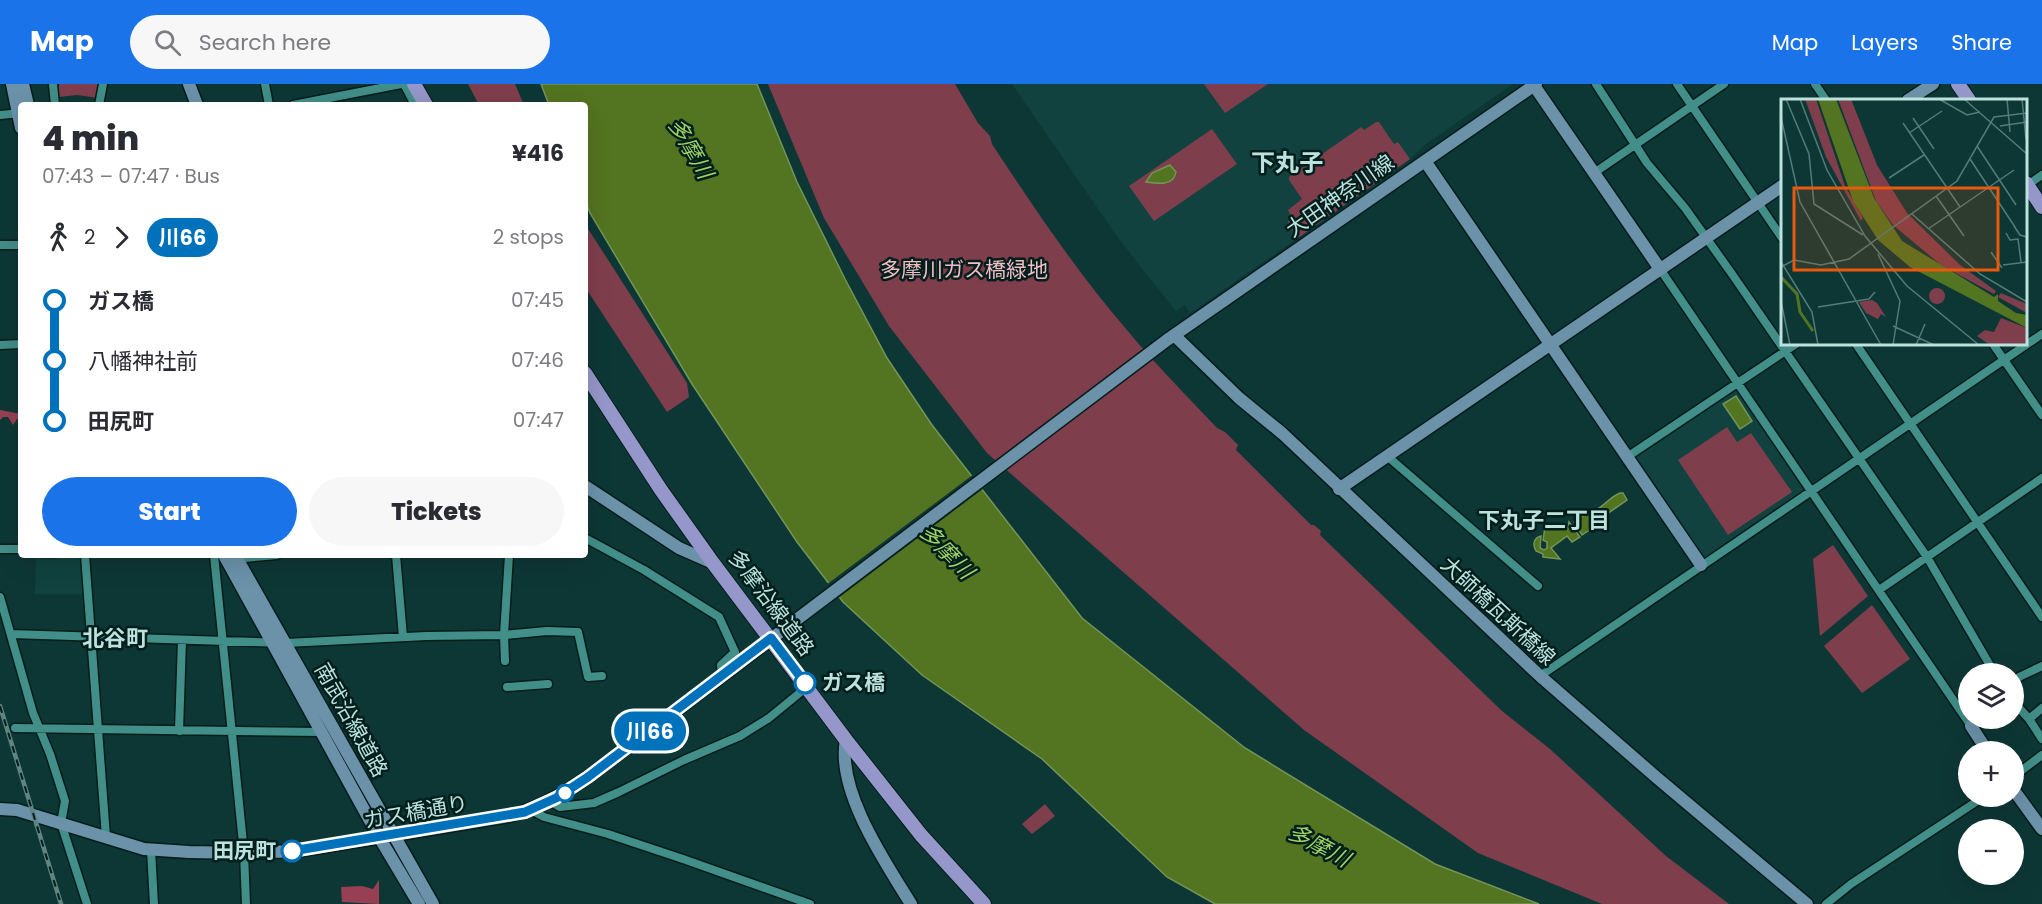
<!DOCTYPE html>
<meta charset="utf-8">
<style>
body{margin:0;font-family:Poppins,"Noto Sans JP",sans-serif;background:#f7f7f7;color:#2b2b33;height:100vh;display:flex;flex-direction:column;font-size:22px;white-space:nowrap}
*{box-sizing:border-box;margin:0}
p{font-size:20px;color:#7c7c81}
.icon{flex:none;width:33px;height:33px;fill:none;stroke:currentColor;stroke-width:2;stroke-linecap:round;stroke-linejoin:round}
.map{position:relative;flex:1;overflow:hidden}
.drawer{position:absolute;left:18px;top:18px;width:570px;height:456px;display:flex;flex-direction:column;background:#fff;border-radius:6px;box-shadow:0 6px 24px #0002}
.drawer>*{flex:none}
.badge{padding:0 12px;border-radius:20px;font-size:21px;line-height:39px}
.buttons{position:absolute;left:1958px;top:579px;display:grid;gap:12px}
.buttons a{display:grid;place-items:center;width:66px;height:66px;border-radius:50%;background:#fff;box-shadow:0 6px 24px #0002;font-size:30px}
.map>.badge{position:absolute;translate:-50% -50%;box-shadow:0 0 0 3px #fff}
.legs{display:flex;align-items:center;gap:9px;height:66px;padding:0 24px;font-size:20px}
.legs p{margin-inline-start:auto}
.overview{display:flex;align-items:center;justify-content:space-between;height:102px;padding:0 24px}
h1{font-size:33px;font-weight:800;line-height:45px}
.primary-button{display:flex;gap:12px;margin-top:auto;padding:12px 24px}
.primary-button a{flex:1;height:69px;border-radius:36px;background:#1a73e8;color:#fff;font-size:24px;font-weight:800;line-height:69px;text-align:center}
.primary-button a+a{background:#f7f7f7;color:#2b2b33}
ul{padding:0 24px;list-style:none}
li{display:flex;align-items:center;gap:21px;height:60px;font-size:22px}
li i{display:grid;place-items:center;width:9px;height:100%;margin:0 8px;background:currentColor}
li i::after{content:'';width:15px;height:15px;margin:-8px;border:4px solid;border-radius:50%;background:#fff}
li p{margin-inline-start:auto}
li:first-child i{background:linear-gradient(#0000 50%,currentColor 0)}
li:last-child i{background:linear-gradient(currentColor 50%,#0000 0)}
header{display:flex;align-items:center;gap:36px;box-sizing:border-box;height:84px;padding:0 30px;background:#1a73e8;color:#fff}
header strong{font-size:28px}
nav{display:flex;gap:33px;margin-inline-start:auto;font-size:21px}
.search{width:420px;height:54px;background:#f7f7f7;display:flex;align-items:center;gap:15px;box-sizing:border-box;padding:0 21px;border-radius:33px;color:#7c7c81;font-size:22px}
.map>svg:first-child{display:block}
</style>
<header>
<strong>Map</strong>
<div class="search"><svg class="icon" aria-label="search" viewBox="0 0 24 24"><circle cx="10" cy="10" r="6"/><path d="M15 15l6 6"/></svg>Search here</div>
<nav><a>Map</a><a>Layers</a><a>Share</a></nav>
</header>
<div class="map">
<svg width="2042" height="820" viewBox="0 0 2042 820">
<rect width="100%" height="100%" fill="#0d3735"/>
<path fill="#11423f" d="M1012 0H1513L1426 60 1406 79 1190 229 1185 221 1176 227 1146 190 1116 151Z
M1735 304 1805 407 1703 475 1633 373Z
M57 471 81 472 85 510H35L36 475 57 476Z"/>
<path fill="#7f3e4b" d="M59 0H100L98 14 77 11 59 13Z
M468 0H515L524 21H479Z
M768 0H955L978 39 990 52 992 60C1034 124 1077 188 1127 246 1155 280 1187 312 1217 344L1225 348 1238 361 1236 366 1311 441H1314L1321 447 1320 451 1502 627 1550 665 1666 772 1729 820H1602L1478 769 1304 646 987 369 889 242 824 134Z
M1204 0H1268L1225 29Z
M1376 38H1379L1394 60 1398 58 1410 75 1298 154 1288 140 1290 130 1288 126 1302 115 1289 96V93L1361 43 1364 46Z
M1212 45 1237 80 1154 137 1129 102Z
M585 140 687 299 689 313 667 328 585 203Z
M1727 343 1737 358 1751 349 1792 408 1728 451 1678 376Z
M1833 461 1868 512 1820 552 1813 475Z
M1872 521 1910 575 1862 609 1824 562Z
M1045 720 1055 732 1032 750 1022 740Z"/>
<path fill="#974053" d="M0 326 21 330V335H17L13 341 8 333H3L0 336Z
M379 796V820L342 818 341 803 362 802 373 805Z"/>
<path fill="#537420" stroke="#739559" stroke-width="1.5" d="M541 0H757L797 98 845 195 887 274 932 341 1082 534 1245 664 1435 780 1539 820H1215L1167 793 1042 675 922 591 843 518 797 458 692 300 590 129 585 115V21H549Z
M1170 81 1176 88C1174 102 1158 100 1146 98L1152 89Z
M1736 312 1752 337 1740 345 1723 320Z
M1620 409H1623L1627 416 1590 442 1591 445 1582 451 1574 438C1580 431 1588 431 1596 426 1605 421 1610 413 1620 409Z
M1569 438 1580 453 1572 458 1567 452 1551 464 1560 475 1543 473V470L1536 467C1532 460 1534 454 1541 452L1540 464 1544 466 1547 464V458L1543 456 1545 443 1568 444Z"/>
<path fill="#0d3735" d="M974 390 984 404 837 515 826 501Z"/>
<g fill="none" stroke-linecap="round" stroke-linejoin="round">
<g stroke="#051d1b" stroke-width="11">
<path id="street" d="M53 0 55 21
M265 0 269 21
M404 0 415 21
M1596 0 1647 79 1685 124 1732 190 1927 473 1995 590
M1677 0 1782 154
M1815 0 1826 16
M99 21 103 0
M293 21 401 0
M0 31 21 29
M1594 89 1724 0
M2026 102 2042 91
M0 161H21
M1660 185 1971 642 1979 634
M1856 260 2042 533
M1993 260 2042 331
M0 261 21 260
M1387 372 1538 502
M1627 373 1796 260
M585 454 644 486 719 533 735 568 721 581 722 592
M0 465H21
M85 471 106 753
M214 471 244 769 246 820
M396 471 403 553
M233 475 277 471
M1879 506 2042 394
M0 513 33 629 50 670 65 717 61 739 87 820
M11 550 286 559 426 552 504 551 547 547 578 548 588 593 602 592
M505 577 504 551 509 471
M1540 592 2042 250
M2013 601 2019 593 2042 582
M507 603 548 600
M2013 617 2029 635 2042 655
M2029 635 2042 624
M15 644 320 648
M179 647 182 556
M2013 693 2042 671
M550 717 560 723 594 719 619 708 684 676 740 652 769 634 808 602
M531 726 544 733 608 750 683 775 810 820
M151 766 154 820
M1826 820 1851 800 1985 712"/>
</g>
<g stroke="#051d1b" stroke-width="15">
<path id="secondary" d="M12 0 21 44
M23 0 28 21
M189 0 197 21
M1533 0 1660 185
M1908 16 1933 0
M1425 77 1701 481
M1174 251 1239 314 1283 350 1540 592 1656 693 1807 820
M585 402 679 464 713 479
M1339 405 1782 102
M224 471 379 753 419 820
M235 471 433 820
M1971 642 1988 668
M846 656C836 706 885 778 911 820
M2013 705 2042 745
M0 725 17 726 144 765 189 768 244 769 297 767 509 732C539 724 562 710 588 693L1167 256 1536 0"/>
</g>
<g stroke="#051d1b" stroke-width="16">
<path id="primary" d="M414 0 426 21
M1958 0 1969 16
M2026 99 2042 123
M585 289 661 406 713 479 846 656 921 751 984 820"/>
</g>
<use href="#street" stroke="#428e88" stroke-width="8"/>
<use href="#secondary" stroke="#6b92a9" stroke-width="12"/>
<use href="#primary" stroke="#9596c9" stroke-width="14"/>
<g stroke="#5e8582" stroke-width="4.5">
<path id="rail" d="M0 622 61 820"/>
</g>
<use href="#rail" stroke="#001e1c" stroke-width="2" stroke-dasharray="7" stroke-linecap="butt"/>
</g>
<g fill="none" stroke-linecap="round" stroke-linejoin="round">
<g stroke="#fff" stroke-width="14">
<path id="line-1" d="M292 767 525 728 556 714 588 693 771 554 805 599"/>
</g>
<use href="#line-1" stroke="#0072bc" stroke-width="9"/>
</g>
<g fill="#fff" stroke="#0072bc" stroke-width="3">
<circle cx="805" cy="599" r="10"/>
<circle cx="565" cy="709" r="8"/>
<circle cx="292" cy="767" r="10"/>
</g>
<g text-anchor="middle" stroke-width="5" stroke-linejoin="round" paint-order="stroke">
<g font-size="21" fill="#bde1dd" stroke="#001e1c">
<text transform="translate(1340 112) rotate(-35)" y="7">大田神奈川線</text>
<text transform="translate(771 519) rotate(53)" y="7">多摩沿線道路</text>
<text transform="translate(1498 527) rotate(43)" y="7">大師橋瓦斯橋線</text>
<text transform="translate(351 636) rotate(61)" y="7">南武沿線道路</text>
<text transform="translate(416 728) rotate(-10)" y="7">ガス橋通り</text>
</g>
<g font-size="21" fill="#f0bec5" stroke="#001e1c">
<text x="964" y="193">多摩川ガス橋緑地</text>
</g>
<g font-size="21" font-weight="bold" fill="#bde1dd" stroke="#001e1c" text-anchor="start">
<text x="822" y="606">ガス橋</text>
<text x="276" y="774" text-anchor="end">田尻町</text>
</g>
<g font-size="22" font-style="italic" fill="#a1d063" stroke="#001e1c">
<text transform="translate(691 64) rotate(60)" y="8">多摩川</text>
<text transform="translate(947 467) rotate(46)" y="8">多摩川</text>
<text transform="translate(1319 761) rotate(28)" y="8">多摩川</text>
</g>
<g font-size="22" font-weight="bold" fill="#bde1dd" stroke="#001e1c">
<text x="1544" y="444">下丸子二丁目</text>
<text x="115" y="562">北谷町</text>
</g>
<g font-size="24" font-weight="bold" fill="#bde1dd" stroke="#001e1c">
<text x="1287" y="87">下丸子</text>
</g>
</g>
<g transform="translate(1781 15)">
<rect width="246" height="246" fill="#0d3735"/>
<path d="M24 0H35L64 87 82 119 80 122 45 58ZM57 0H70L96 66 126 114 179 166 215 192 213 195 160 166 112 126 95 102ZM148 197a8 8 0 1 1 16 0a8 8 0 1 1-16 0ZM220 194 246 205V214L217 198ZM91 201 96 204 105 218 100 215 97 220 85 214 78 203ZM220 219 246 229V246H209L196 237 204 231 213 233Z" fill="#7f3e4b"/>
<path d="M37 0H55L93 99 121 142 213 198 217 195V202L235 214 246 216V229L129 168 97 141 72 102Z" fill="#537420"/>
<path fill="none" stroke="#537420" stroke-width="3" d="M0 178 16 195 19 213 32 232"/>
<path fill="none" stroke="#537b78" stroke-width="1.5" d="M5 0 28 55 33 105 82 136M19 0 46 71 84 137 126 187 198 246M158 0 186 16 199 13M183 0 246 55M226 0 229 33M241 0 245 40M0 18 19 103 100 246M132 19 153 50M122 24 179 108M219 27 246 23M128 34 161 12M196 47 235 106M189 60 234 128M108 79 143 56M155 97 183 137M131 115 199 175 246 203M233 127 239 136 246 138M147 130 233 71M225 134 229 141 237 140 240 163M210 153 221 169M97 155 119 202 112 246M0 163 31 213 37 246M222 166 246 163M0 168 13 161 40 166 68 160 176 82 213 18 246 14M0 202 9 246M37 208 88 200 94 193M112 227 153 246M135 246 144 225"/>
<path fill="#e8590c" fill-opacity="0.15" stroke="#e8590c" stroke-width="3" d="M13 89H217V171H13Z"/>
<rect width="246" height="246" fill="none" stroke="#bde1dd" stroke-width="3"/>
</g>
</svg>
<div class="buttons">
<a><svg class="icon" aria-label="layers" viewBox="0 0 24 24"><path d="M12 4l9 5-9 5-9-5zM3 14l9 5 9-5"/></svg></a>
<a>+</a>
<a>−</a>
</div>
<b class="badge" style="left:650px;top:647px;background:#0072bc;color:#fff">川66</b>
<section class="drawer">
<div class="overview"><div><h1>4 min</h1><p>07:43 – 07:47 · Bus</p></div><b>¥416</b></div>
<div class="legs"><svg class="icon" aria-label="walk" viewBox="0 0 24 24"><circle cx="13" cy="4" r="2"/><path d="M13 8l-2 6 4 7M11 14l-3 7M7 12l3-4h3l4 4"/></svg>2<svg class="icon" aria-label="forward" viewBox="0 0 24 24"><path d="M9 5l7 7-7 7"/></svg><b class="badge" style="background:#0072bc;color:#fff">川66</b><p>2 stops</p></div>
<ul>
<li><i style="color:#0072bc"></i><b>ガス橋</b><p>07:45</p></li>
<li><i style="color:#0072bc"></i><span>八幡神社前</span><p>07:46</p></li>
<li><i style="color:#0072bc"></i><b>田尻町</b><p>07:47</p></li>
</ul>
<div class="primary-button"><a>Start</a><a>Tickets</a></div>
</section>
</div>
